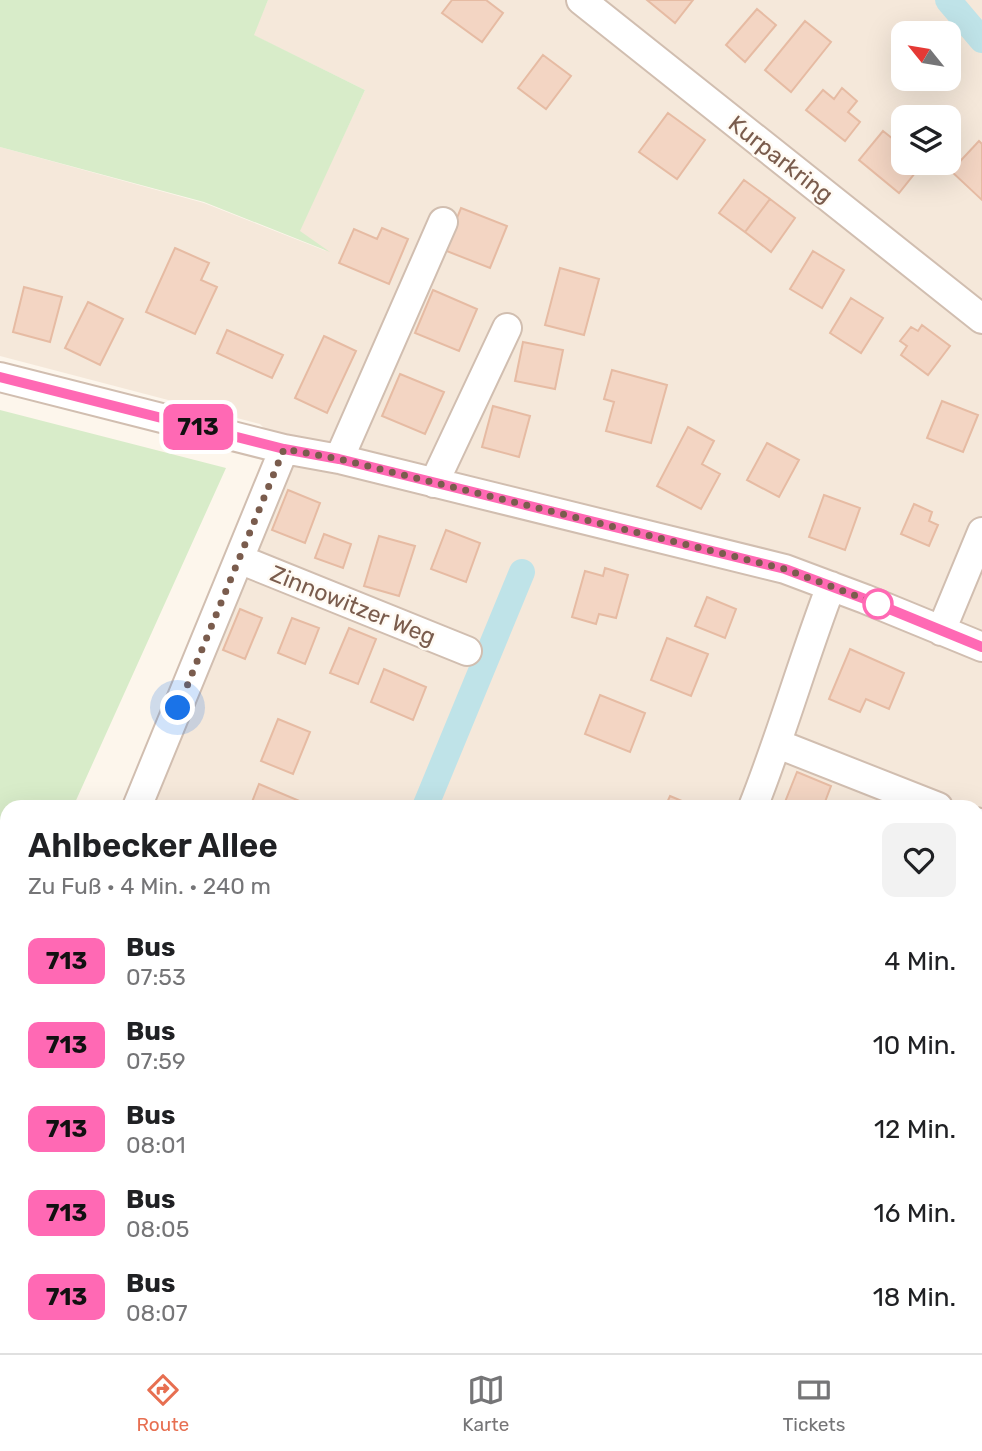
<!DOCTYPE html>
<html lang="de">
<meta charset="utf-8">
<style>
body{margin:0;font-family:Rubik,sans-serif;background:#f2f2f2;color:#202124;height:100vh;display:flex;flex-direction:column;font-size:26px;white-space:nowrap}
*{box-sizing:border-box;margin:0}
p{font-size:23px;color:#757577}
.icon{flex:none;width:38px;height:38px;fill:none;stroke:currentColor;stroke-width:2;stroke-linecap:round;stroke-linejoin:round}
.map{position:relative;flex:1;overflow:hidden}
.drawer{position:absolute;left:0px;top:800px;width:984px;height:555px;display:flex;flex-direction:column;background:#fff;border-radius:21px 21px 0 0;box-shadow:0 7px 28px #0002}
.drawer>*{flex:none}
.badge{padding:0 14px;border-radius:10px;font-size:24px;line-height:46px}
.needle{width:46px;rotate:300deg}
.buttons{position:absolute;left:891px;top:21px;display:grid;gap:14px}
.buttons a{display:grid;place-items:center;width:70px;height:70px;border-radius:14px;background:#fff;box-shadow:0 7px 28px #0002;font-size:35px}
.you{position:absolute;width:35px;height:35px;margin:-18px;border:5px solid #fff;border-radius:50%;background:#1a73e8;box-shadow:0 0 0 10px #1a73e833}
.map>.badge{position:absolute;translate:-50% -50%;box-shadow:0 0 0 4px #fff}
.round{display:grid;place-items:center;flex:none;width:74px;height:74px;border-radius:14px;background:#f2f2f2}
.headline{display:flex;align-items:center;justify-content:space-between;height:119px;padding:0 28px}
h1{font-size:33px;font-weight:600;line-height:52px}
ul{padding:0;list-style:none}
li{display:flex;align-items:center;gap:21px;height:84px;padding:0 28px}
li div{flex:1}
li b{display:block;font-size:26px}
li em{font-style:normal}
li .badge{min-width:77px;font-weight:700;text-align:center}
.tabs{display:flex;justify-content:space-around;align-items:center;height:98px;border-top:2px solid #e0e0e0;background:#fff;font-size:19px;color:#757577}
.tabs a{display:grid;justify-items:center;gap:4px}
.tabs .current{color:#e76f51}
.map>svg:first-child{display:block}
</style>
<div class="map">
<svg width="982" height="1353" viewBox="0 0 982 1353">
<rect width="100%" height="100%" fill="#fdf6ec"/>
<path fill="#f5e8da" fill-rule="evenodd" d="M268 0H982V1353H0V1020L7 1023V1348H976V807H137L284 449 260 424 0 356V147L204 203 326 251 299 231 365 90 253 35ZM903 33H948V79H903ZM903 117H948V163H903Z"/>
<path fill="#d8ecc9" d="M0 0H268L254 35 365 90 300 231 330 252 204 202 0 147Z
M0 410 226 468 73 807H7V933L0 930Z"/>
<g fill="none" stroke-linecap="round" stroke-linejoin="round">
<path stroke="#bfe3e8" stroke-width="26" d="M948 0 982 40
M425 807 522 572
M976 1040 982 1026
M199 1353 201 1348
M851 1353 853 1348"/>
</g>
<path fill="#f3d5c3" stroke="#e6bba3" stroke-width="2" d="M452 0H486L503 13 482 42 442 13Z
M647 0H693L675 23Z
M757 9 776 25 745 62 726 45Z
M805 21 831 42 791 92 765 70Z
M543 55 571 76 546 109 518 88Z
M842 88 857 101 848 112 860 122 845 141 806 110 823 90 834 99Z
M668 113 705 140 677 179 639 152Z
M883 131 903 147V163H923L899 193 859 160Z
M979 141 982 144V200L951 171Z
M744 180 770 199 745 232 719 213Z
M770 199 795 218 771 252 745 232Z
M461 208 507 226 490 268 444 250Z
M382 228 408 239 389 284 339 263 354 229 377 239Z
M175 248 209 263 201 280 217 287 195 334 146 312Z
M813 251 844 270 822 308 790 289Z
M560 268 599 279 584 335 545 325Z
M24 287 62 297 50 342 13 332Z
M433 290 477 309 459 351 415 333Z
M851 298 883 318 861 353 830 333Z
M88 302 123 319 100 365 65 348Z
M922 325 950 346 928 375 901 355 907 346 900 341 911 327 918 331Z
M227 330 283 355 272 378 217 353Z
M324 336 356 351 327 413 295 398Z
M523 342 563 350 555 389 515 381Z
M612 370 667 385 651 443 606 431 614 402 604 399Z
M400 374 444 392 425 434 382 416Z
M942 401 978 415 963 452 927 438Z
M493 406 530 416 519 457 482 447Z
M688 427 714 441 702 464 720 474 701 509 657 486Z
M767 443 799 460 779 497 747 480Z
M288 490 320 503 305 543 272 530Z
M824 495 860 508 845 550 809 537Z
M914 504 932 512 929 521 938 525 929 546 901 534Z
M446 530 480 543 466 582 431 569Z
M324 534 351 544 343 568 315 558Z
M379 536 415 546 399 596 364 586Z
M605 568 628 575 616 618 599 614 596 624 572 617 585 571 603 576Z
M707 597 736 609 725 638 695 626Z
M240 609 262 618 245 659 223 650Z
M292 618 319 628 305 664 278 653Z
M349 628 376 639 358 684 330 673Z
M667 638 708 654 691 696 651 680Z
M850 649 904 673 889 709 866 699 860 712 829 699Z
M384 669 426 687 413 720 371 702Z
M600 695 645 713 630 752 585 734Z
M278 719 310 732 293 774 261 761Z
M797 772 831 786 823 807H783Z
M259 784 302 802 300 807H250Z
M670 796 696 807H665Z
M979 1088 982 1089V1113L976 1111V1093Z
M982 1279V1324L976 1321V1290Z
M529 1348H577L575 1353H528Z
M621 1348H667L665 1353H620Z
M936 1348H975L972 1353H933Z"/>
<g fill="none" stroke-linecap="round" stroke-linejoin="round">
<g stroke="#d1beb0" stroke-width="32">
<path id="minor" d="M581 0 982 319
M0 377 284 449 339 459 785 569 865 599 982 647
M339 459 443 222
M434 483 507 328
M239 559 467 651
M941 631 982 532
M778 744 938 807
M137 807 284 449
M753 807C782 734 803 659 831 586
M976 822 982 824
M816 1348 819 1349"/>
</g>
<path stroke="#d9b8a5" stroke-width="4.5" stroke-dasharray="2 5" stroke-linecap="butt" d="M0 960 7 963"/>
<use href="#minor" stroke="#fff" stroke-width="28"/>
</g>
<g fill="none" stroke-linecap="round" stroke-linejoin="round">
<g stroke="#fff" stroke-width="16">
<path id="line" d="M0 377 284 449 339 459 785 569 865 599 982 647"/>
</g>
<use href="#line" stroke="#ff69b4" stroke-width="10"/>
<path stroke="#7a5c4d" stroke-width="7" stroke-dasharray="0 12.6" d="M178 708 284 449 339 459 785 569 878 604"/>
</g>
<circle fill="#fff" stroke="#ff69b4" stroke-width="3.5" cx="878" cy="604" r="14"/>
<g text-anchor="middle" stroke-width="5" stroke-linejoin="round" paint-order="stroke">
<g font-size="23" fill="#7a5c4d" stroke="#fffaf3">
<text transform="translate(781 159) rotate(38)" y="8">Kurparkring</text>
<text transform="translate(353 605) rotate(22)" y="8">Zinnowitzer Weg</text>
</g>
</g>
</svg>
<div class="buttons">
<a><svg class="needle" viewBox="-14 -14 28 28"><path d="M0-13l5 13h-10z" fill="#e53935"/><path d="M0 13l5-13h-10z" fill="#757577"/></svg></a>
<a><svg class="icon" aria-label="layers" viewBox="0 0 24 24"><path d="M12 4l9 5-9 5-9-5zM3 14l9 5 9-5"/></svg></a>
</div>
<div class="you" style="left:178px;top:708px"></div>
<b class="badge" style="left:198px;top:427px;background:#ff69b4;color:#111">713</b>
<section class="drawer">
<div class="headline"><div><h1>Ahlbecker Allee</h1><p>Zu Fuß · 4 Min. · 240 m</p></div><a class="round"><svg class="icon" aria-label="heart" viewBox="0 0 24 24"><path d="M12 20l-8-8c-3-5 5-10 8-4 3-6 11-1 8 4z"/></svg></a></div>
<ul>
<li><span class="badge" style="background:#ff69b4;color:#111">713</span><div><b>Bus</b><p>07:53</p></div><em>4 Min.</em></li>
<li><span class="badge" style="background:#ff69b4;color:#111">713</span><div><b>Bus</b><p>07:59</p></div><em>10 Min.</em></li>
<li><span class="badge" style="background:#ff69b4;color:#111">713</span><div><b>Bus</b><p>08:01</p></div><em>12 Min.</em></li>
<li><span class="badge" style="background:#ff69b4;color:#111">713</span><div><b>Bus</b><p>08:05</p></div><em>16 Min.</em></li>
<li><span class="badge" style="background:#ff69b4;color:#111">713</span><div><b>Bus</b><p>08:07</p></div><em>18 Min.</em></li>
</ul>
</section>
</div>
<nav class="tabs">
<a class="current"><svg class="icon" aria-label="directions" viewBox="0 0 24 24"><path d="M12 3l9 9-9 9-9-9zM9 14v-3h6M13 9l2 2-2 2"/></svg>Route</a>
<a><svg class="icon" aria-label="map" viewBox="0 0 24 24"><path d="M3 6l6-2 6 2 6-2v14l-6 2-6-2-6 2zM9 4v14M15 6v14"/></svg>Karte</a>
<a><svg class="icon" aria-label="tickets" viewBox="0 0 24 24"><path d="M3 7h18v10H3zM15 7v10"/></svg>Tickets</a>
</nav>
